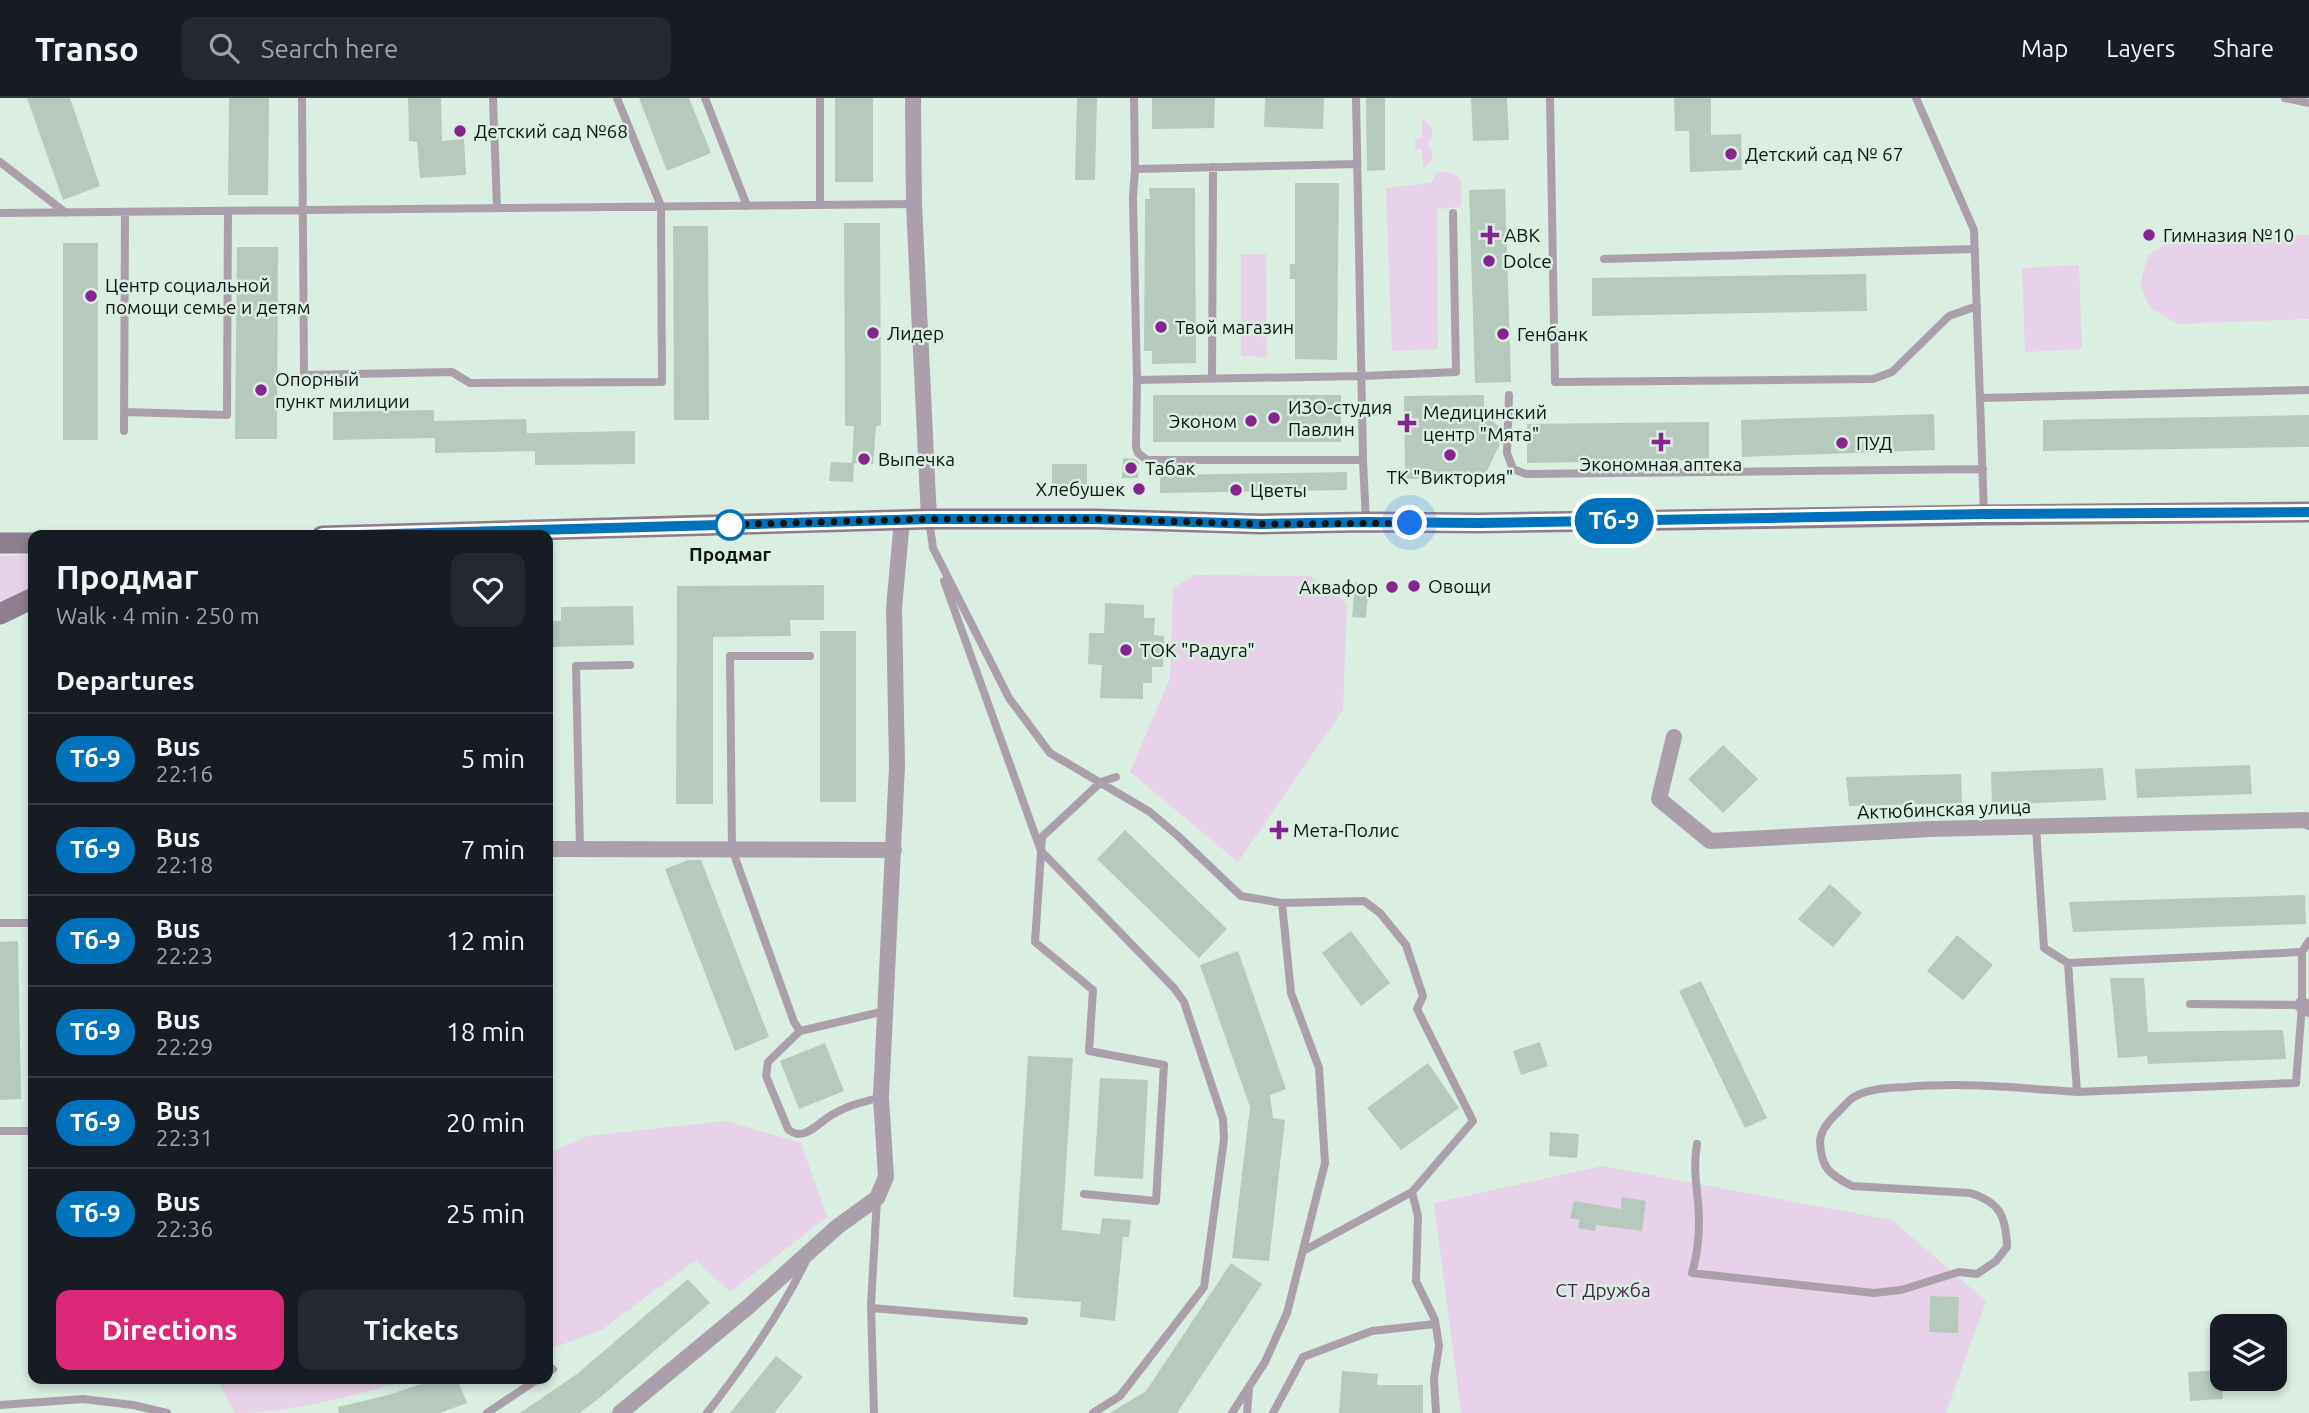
<!DOCTYPE html>
<meta charset="utf-8">
<style>
body{margin:0;font-family:Ubuntu,sans-serif;background:#242831;color:#f1f3f6;height:100vh;display:flex;flex-direction:column;font-size:26px;white-space:nowrap}
*{box-sizing:border-box;margin:0}
p{font-size:23px;color:#9ea1a6}
.icon{flex:none;width:38px;height:38px;fill:none;stroke:currentColor;stroke-width:2;stroke-linecap:round;stroke-linejoin:round}
.map{position:relative;flex:1;overflow:hidden}
.drawer{position:absolute;left:28px;top:432px;width:525px;height:854px;display:flex;flex-direction:column;background:#171b24;border-radius:14px;box-shadow:0 4px 10px #0003}
.drawer>*{flex:none}
.badge{padding:0 14px;border-radius:23px;font-size:24px;line-height:46px}
.fabs{position:absolute;left:2210px;top:1216px;display:grid;gap:14px}
.fabs a{display:grid;place-items:center;width:77px;height:77px;border-radius:14px;background:#171b24;box-shadow:0 4px 10px #0003;font-size:35px}
.you{position:absolute;width:35px;height:35px;margin:-18px;border:5px solid #fff;border-radius:50%;background:#1a73e8;box-shadow:0 0 0 10px #1a73e833}
.map>.badge{position:absolute;translate:-50% -50%;box-shadow:0 0 0 4px #fff}
h2{padding:0 28px;font-size:26px;line-height:63px}
.round{display:grid;place-items:center;flex:none;width:74px;height:74px;border-radius:14px;background:#242831}
.overview{display:flex;align-items:center;justify-content:space-between;height:119px;padding:0 28px}
h1{font-size:33px;font-weight:600;line-height:52px}
.primary-button{display:flex;gap:14px;margin-top:auto;padding:14px 28px}
.primary-button a{flex:1;height:80px;border-radius:14px;background:#db2777;color:#fff;font-size:28px;font-weight:600;line-height:80px;text-align:center}
.primary-button a+a{background:#242831;color:#f1f3f6}
ul{padding:0;list-style:none}
li{display:flex;align-items:center;gap:21px;height:91px;padding:0 28px;border-top:2px solid #363941}
li div{flex:1}
li b{display:block;font-size:26px}
li em{font-style:normal}
li .badge{min-width:77px;font-weight:700;text-align:center}
header{display:flex;align-items:center;gap:42px;box-sizing:border-box;height:98px;padding:0 35px;background:#171b24;border-bottom:2px solid #363941}
header strong{font-size:33px}
nav{display:flex;gap:38px;margin-inline-start:auto;font-size:24px}
.search{width:490px;height:63px;background:#242831;display:flex;align-items:center;gap:18px;box-sizing:border-box;padding:0 24px;border-radius:14px;color:#9ea1a6;font-size:26px}
.map>svg:first-child{display:block}
</style>
<header>
<strong>Transo</strong>
<div class="search"><svg class="icon" aria-label="search" viewBox="0 0 24 24"><circle cx="10" cy="10" r="6"/><path d="M15 15l6 6"/></svg>Search here</div>
<nav><a>Map</a><a>Layers</a><a>Share</a></nav>
</header>
<div class="map">
<svg width="2309" height="1315" viewBox="0 0 2309 1315">
<rect width="100%" height="100%" fill="#daeee2"/>
<path fill="#e8d2e9" d="M1422 22C1435 27 1435 36 1427 46 1435 54 1435 65 1423 69L1422 51H1415V41L1422 40Z
M1444 73 1458 78 1461 84V109L1437 111 1438 251 1392 253 1386 90 1431 85 1436 75Z
M2182 137H2309V221L2177 226 2150 209 2140 187 2148 157Z
M1241 156H1266L1267 259 1241 258Z
M2079 167 2082 251 2025 254 2022 170Z
M33 456V488L0 504V458Z
M1195 477 1311 478 1347 505 1343 612 1238 764 1130 674 1170 580 1173 490Z
M726 1023 801 1045 827 1119 730 1194 696 1162 603 1231 548 1252V1056L587 1038Z
M1602 1068 1892 1122 1986 1203 1946 1315H1461L1434 1105Z
M217 1281H411C357 1297 291 1315 235 1315Z"/>
<path fill="#b6c9bd" d="M27 0H70L100 88 63 102Z
M229 0H269L268 97H228Z
M408 0H441L442 43 464 41 466 77 420 80 417 44 409 43Z
M639 0H689L711 55 667 73Z
M835 0H873V84H835Z
M1077 0H1097L1095 82H1075Z
M1152 0H1215L1214 30 1152 31Z
M1265 0H1324L1323 31 1264 29Z
M1366 0H1385V72L1367 73Z
M1471 0H1507L1509 42 1473 43Z
M1674 0H1711V37L1741 36 1742 72 1690 74 1689 33H1675Z
M1295 85H1339L1337 262 1295 261V181H1290V166H1295Z
M1149 90H1195L1196 265 1152 266V253H1144L1145 101H1150Z
M1505 91 1511 284 1475 285 1469 92Z
M844 125H880L881 327 876 328 873 366 852 365 854 328H845Z
M673 128H708L709 322H674Z
M63 145H98V342H63Z
M237 149H278L277 341H235Z
M1866 176 1867 213 1592 218V180Z
M1153 297H1341V344H1153Z
M1484 297V308L1487 317 1501 331V344L1484 379 1405 381 1404 298Z
M434 312V323L526 321 527 335 635 333V366L535 367V353L435 355V340L333 342V314Z
M1934 316 1935 352 1742 359 1741 322Z
M2309 317V349L2043 353V322Z
M1709 324V362L1527 365V326Z
M1123 360 1135 361 1139 364 1138 380H1122Z
M831 364 854 365 853 384 829 383Z
M1052 366H1087V386H1052Z
M1347 374V392L1160 395V377Z
M1355 484 1369 486 1366 520 1352 519Z
M824 487V522H790L791 538 713 539V706H676L677 488Z
M1105 505 1144 507V520H1155L1154 537 1164 538 1163 569H1152V585H1143V601L1100 600 1102 567 1088 566 1089 535H1104Z
M633 508 634 547 548 549V523H561V509Z
M820 533H856V704H820Z
M1723 647 1758 681 1723 715 1688 681Z
M2250 667 2252 696 2137 700 2135 671Z
M2103 670 2106 702 1992 707 1991 674Z
M1961 676 1962 705 1849 708 1846 679Z
M1125 732 1227 831 1199 860 1097 761Z
M688 762H701L769 939 735 953 665 771Z
M1830 786 1862 815 1833 849 1798 821Z
M2305 797 2306 826 2073 834 2069 804Z
M1351 833 1390 885 1361 908 1322 855Z
M1957 837 1993 867 1963 902 1927 873Z
M18 843 21 1001 0 1002V844Z
M1238 853 1286 991 1270 997 1273 1020 1285 1022 1269 1163 1232 1160 1250 1009 1200 867Z
M2110 880H2144L2148 934 2283 932 2286 961 2148 966 2147 958 2118 960Z
M1701 883 1767 1020 1745 1030 1679 893Z
M1540 944 1548 968 1521 977 1513 953Z
M825 945 844 993 799 1011 780 963Z
M1028 958 1073 960 1062 1132 1100 1136 1102 1120 1131 1122 1129 1139H1123L1115 1223 1080 1219 1081 1204 1013 1199Z
M1428 965 1459 1010 1401 1052 1367 1010Z
M1100 980 1148 982 1143 1081 1094 1078Z
M1550 1034 1579 1036 1577 1060 1549 1058Z
M1622 1099 1646 1103 1642 1133 1596 1127 1595 1133 1578 1130 1580 1122 1570 1120 1574 1103 1621 1111Z
M1231 1165 1262 1186 1177 1315H1110L1146 1293Z
M688 1181 710 1205 597 1302 579 1315H520L577 1276Z
M1930 1198 1959 1199 1958 1235 1929 1234Z
M776 1258 803 1279 774 1315H730Z
M2222 1272 2223 1301 2190 1303 2188 1274Z
M1342 1273 1378 1276 1377 1287H1423V1315H1339Z
M436 1281H457L467 1305 440 1315H339L338 1309 388 1297Z"/>
<g fill="none" stroke-linecap="round" stroke-linejoin="round">
<path stroke="#ac9fac" stroke-width="8" d="M302 0 304 277 452 274 470 285 662 284 661 108 617 0
M493 0 497 110
M705 0 747 108
M820 0V107
M1134 0 1135 71
M1356 0 1363 362
M1550 0 1555 284 1873 281 1892 274 1949 218 1977 208
M1916 0 1974 132 1984 417
M2285 0 2309 5
M0 64 66 115
M0 115 914 106
M1604 161 1975 151
M1212 280 1213 69
M1137 282 1133 100 1135 71 1356 66
M1509 297 1507 355 1513 371 1526 376 1983 371
M1980 300 2309 292
M125 314 227 317 228 113
M124 333 125 114
M929 421 933 450 1009 600 1050 655 1150 714 1178 738 1241 798 1282 805 1364 803 1380 815 1406 847 1423 898 1417 911 1473 1023 1412 1094 1303 1153
M1366 424 1363 362H1147L1138 355 1136 349 1137 282 1362 278 1456 274 1453 115
M944 483 1041 753 1174 890 1184 904 1223 1021 1224 1041 1204 1189 1120 1298 1093 1315
M810 558H730L732 751 794 924 800 933 885 913
M2036 729 2044 850 2068 865 2302 854
M580 751 576 568 630 567
M0 825H33
M2068 865 2077 994 2296 985 2302 907
M2190 906 2302 907V854L2309 843
M800 933 768 964 766 978 788 1031C801 1044 816 1028 827 1020 834 1015 845 1010 853 1007 862 1004 872 1002 881 999
M0 1033H33
M1697 1046C1692 1075 1699 1096 1699 1124 1699 1142 1697 1158 1692 1175L1874 1195 1901 1192 1959 1174 1977 1176 1996 1163 2007 1149C2006 1118 2000 1104 1970 1095L1852 1088C1830 1077 1821 1070 1820 1044 1820 1034 1828 1024 1835 1017 1841 1012 1847 1003 1854 999 1869 990 1890 990 1906 989 1963 984 2020 990 2077 994
M1412 1094 1418 1118 1416 1183 1435 1222 1439 1248 1434 1280 1436 1315
M1084 1096 1156 1103 1164 967 1089 953 1093 892 1035 844 1042 739 1101 684 1116 679
M872 1210 1024 1223
M548 1274 553 1271
M0 1307 83 1301 133 1307 167 1315
M487 1315 538 1281
M707 1315C744 1267 779 1218 806 1163
M874 1315 871 1207 877 1101
M1232 1315 1265 1264 1287 1215 1325 1065 1319 970 1291 895 1282 805
M1247 1315 1249 1291
M1273 1315 1303 1259 1372 1233 1435 1226"/>
<path stroke="#ac9fac" stroke-width="16" d="M913 0 914 106 929 421
M1674 639 1659 701 1710 743 1931 731 2306 722 2309 724
M548 751 894 752
M2302 907 2309 911
M620 1315 748 1209 837 1129 877 1100 886 1079 881 999 897 668 894 510 902 422"/>
<path stroke="#8e7c8f" stroke-width="21" d="M322 438 929 421H1095L1261 426 1366 424 1479 425 1984 417 2309 414
M0 445H33
M0 516 33 500"/>
</g>
<g fill="none" stroke-linecap="round" stroke-linejoin="round">
<g stroke="#fff" stroke-width="16">
<path id="line" d="M323 438 929 421H1095L1261 426 1366 424 1479 425 1984 416 2309 414"/>
</g>
<use href="#line" stroke="#0072bc" stroke-width="10"/>
<path stroke="#0f1612" stroke-width="7" stroke-dasharray="0 12.6" d="M730 427H719L929 421H1095L1261 426 1410 425"/>
</g>
<g fill="#86258f" stroke="#daeee2" stroke-width="2.5">
<circle cx="460" cy="33" r="7"/>
<circle cx="1731" cy="56" r="7"/>
<path d="M1486.5 126.5h7v7h7v7h-7v7h-7v-7h-7v-7h7z"/>
<circle cx="2149" cy="137" r="7"/>
<circle cx="1489" cy="163" r="7"/>
<circle cx="91" cy="198" r="7"/>
<circle cx="1161" cy="229" r="7"/>
<circle cx="873" cy="235" r="7"/>
<circle cx="1503" cy="236" r="7"/>
<circle cx="261" cy="292" r="7"/>
<circle cx="1274" cy="320" r="7"/>
<circle cx="1251" cy="323" r="7"/>
<path d="M1403.5 314.5h7v7h7v7h-7v7h-7v-7h-7v-7h7z"/>
<path d="M1657.5 333.5h7v7h7v7h-7v7h-7v-7h-7v-7h7z"/>
<circle cx="1842" cy="345" r="7"/>
<circle cx="1450" cy="357" r="7"/>
<circle cx="864" cy="361" r="7"/>
<circle cx="1131" cy="370" r="7"/>
<circle cx="1139" cy="391" r="7"/>
<circle cx="1236" cy="392" r="7"/>
<circle cx="1414" cy="488" r="7"/>
<circle cx="1392" cy="489" r="7"/>
<circle cx="1126" cy="552" r="7"/>
<path d="M1275.5 721.5h7v7h7v7h-7v7h-7v-7h-7v-7h7z"/>
</g>
<circle fill="#fff" stroke="#0072bc" stroke-width="3.5" cx="730" cy="427" r="14"/>
<g text-anchor="middle" stroke-width="5" stroke-linejoin="round" paint-order="stroke">
<g font-size="19" fill="#0f1612" stroke="#daeee2" text-anchor="start">
<text x="474" y="40">Детский сад №68</text>
<text x="1745" y="63">Детский сад № 67</text>
<text x="1504" y="144">АВК</text>
<text x="2163" y="144">Гимназия №10</text>
<text x="1503" y="170">Dolce</text>
<text x="105" y="194">Центр социальной<tspan x="105" dy="22">помощи семье и детям</tspan></text>
<text x="1175" y="236">Твой магазин</text>
<text x="887" y="242">Лидер</text>
<text x="1517" y="243">Генбанк</text>
<text x="275" y="288">Опорный<tspan x="275" dy="22">пункт милиции</tspan></text>
<text x="1288" y="316">ИЗО-студия<tspan x="1288" dy="22">Павлин</tspan></text>
<text x="1423" y="321">Медицинский<tspan x="1423" dy="22">центр "Мята"</tspan></text>
<text x="1237" y="330" text-anchor="end">Эконом</text>
<text x="1856" y="352">ПУД</text>
<text x="878" y="368">Выпечка</text>
<text x="1661" y="373" text-anchor="middle">Экономная аптека</text>
<text x="1145" y="377">Табак</text>
<text x="1450" y="386" text-anchor="middle">ТК "Виктория"</text>
<text x="1125" y="398" text-anchor="end">Хлебушек</text>
<text x="1250" y="399">Цветы</text>
<text x="1428" y="495">Овощи</text>
<text x="1378" y="496" text-anchor="end">Аквафор</text>
<text x="1140" y="559">ТОК "Радуга"</text>
<text x="1293" y="739">Мета-Полис</text>
</g>
<g font-size="19" font-weight="bold" fill="#0f1612" stroke="#daeee2">
<text x="730" y="463">Продмаг</text>
</g>
<g font-size="19" fill="#0f1612" stroke="#daeee2">
<text transform="translate(1944 711) rotate(-2)" y="7">Актюбинская улица</text>
</g>
<g font-size="19" fill="#451f48" stroke="#daeee2">
<text x="1603" y="1199">СТ Дружба</text>
</g>
</g>
</svg>
<div class="fabs">
<a><svg class="icon" aria-label="layers" viewBox="0 0 24 24"><path d="M12 4l9 5-9 5-9-5zM3 14l9 5 9-5"/></svg></a>
</div>
<div class="you" style="left:1410px;top:425px"></div>
<b class="badge" style="left:1614px;top:423px;background:#0072bc;color:#fff">Тб-9</b>
<section class="drawer">
<div class="overview"><div><h1>Продмаг</h1><p>Walk · 4 min · 250 m</p></div><a class="round"><svg class="icon" aria-label="heart" viewBox="0 0 24 24"><path d="M12 20l-8-8c-3-5 5-10 8-4 3-6 11-1 8 4z"/></svg></a></div>
<h2>Departures</h2>
<ul>
<li><span class="badge" style="background:#0072bc;color:#fff">Тб-9</span><div><b>Bus</b><p>22:16</p></div><em>5 min</em></li>
<li><span class="badge" style="background:#0072bc;color:#fff">Тб-9</span><div><b>Bus</b><p>22:18</p></div><em>7 min</em></li>
<li><span class="badge" style="background:#0072bc;color:#fff">Тб-9</span><div><b>Bus</b><p>22:23</p></div><em>12 min</em></li>
<li><span class="badge" style="background:#0072bc;color:#fff">Тб-9</span><div><b>Bus</b><p>22:29</p></div><em>18 min</em></li>
<li><span class="badge" style="background:#0072bc;color:#fff">Тб-9</span><div><b>Bus</b><p>22:31</p></div><em>20 min</em></li>
<li><span class="badge" style="background:#0072bc;color:#fff">Тб-9</span><div><b>Bus</b><p>22:36</p></div><em>25 min</em></li>
</ul>
<div class="primary-button"><a>Directions</a><a>Tickets</a></div>
</section>
</div>
